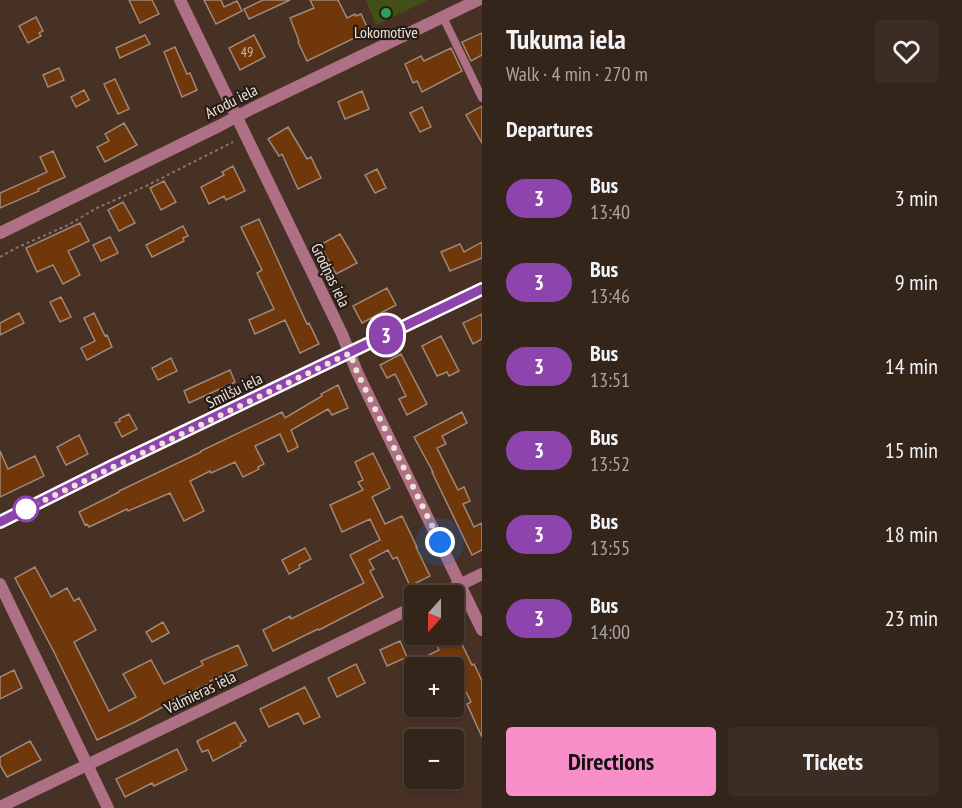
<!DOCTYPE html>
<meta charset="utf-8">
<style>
body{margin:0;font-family:"PT Sans Narrow",sans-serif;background:#3c2d24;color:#f1f3f6;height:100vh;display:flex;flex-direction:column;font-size:22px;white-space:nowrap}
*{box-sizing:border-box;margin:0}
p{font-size:20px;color:#a9a5a3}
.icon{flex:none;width:33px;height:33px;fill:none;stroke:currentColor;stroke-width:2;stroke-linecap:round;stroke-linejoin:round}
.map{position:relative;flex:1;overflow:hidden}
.drawer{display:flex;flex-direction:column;background:#34251b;width:480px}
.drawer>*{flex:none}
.badge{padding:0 12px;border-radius:20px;font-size:21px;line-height:39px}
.needle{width:39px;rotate:201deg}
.controls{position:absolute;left:404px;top:585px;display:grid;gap:12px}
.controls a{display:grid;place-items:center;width:60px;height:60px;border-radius:6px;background:#34251b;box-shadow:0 2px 4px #0004,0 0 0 2px #4e423a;font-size:30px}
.you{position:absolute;width:30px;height:30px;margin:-15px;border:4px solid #fff;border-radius:50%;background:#1a73e8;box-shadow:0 0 0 9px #1a73e833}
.map>.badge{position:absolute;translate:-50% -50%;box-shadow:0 0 0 3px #fff}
h2{padding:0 24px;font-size:22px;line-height:54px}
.round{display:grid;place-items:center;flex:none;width:63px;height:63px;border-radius:6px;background:#3c2d24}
.summary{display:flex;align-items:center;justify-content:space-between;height:102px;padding:0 24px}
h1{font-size:28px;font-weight:600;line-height:45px}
.button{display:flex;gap:12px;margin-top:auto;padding:12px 24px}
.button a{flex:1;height:69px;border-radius:6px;background:#f98fc9;color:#111;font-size:24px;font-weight:600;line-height:69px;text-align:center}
.button a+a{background:#3c2d24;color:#f1f3f6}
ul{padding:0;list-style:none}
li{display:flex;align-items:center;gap:18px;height:84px;padding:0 24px}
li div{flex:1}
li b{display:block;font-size:22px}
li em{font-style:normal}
li .badge{min-width:66px;font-weight:700;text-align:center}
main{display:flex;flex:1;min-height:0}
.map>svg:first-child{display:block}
</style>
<main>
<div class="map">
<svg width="482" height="808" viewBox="0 0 482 808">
<rect width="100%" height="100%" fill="#463124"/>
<path fill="#435015" d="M366 0H428L376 25Z"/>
<path fill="#6f370a" stroke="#a18879" stroke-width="1.5" d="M129 0H152L159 14 140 23Z
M204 0H221L224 7 237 1 242 11 216 24Z
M263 0H290L249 19 244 9Z
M310 0H338L347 18 355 14 356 16 361 14 369 31 307 61 298 42 299 41 290 18 314 8Z
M36 17 43 31 39 33 41 36 28 43 19 26Z
M482 33V55L471 61 462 42Z
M145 35 150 44 120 58 116 48Z
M254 35 265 57 240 70 229 48Z
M175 47 187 74 190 73 197 90 182 97 164 52Z
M451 48 462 71 422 92 417 81 413 83 405 64 421 56 424 61Z
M59 68 64 80 48 87 43 75Z
M115 79 129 109 118 114 104 84Z
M84 90 89 100 76 107 71 97Z
M362 91 369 109 345 119 338 102Z
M482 106V143L466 115Z
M422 107 431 127 420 132 410 113Z
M124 123 137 145 105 162 97 147 109 141 105 134Z
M288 127 307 159 311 157 321 178 298 189 282 154 279 156 268 139Z
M53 151 65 177 38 189 39 191 0 208V193L47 172 40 157Z
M233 166 245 191 226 200 224 196 209 204 201 187 224 175 222 172Z
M377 169 386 188 375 193 365 175Z
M164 181 176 202 161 210 150 188Z
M123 202 135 223 119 231 108 210Z
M259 219 307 324 309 323 319 344 300 353 285 320 255 334 249 320 274 309 257 273 262 270 241 227Z
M80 223 89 241 68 251 80 275 63 284 53 265 37 272 26 248Z
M183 226 188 236 183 238 184 241 152 257 146 245Z
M340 234 357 263 336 274 320 245Z
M110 237 118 253 101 261 93 245Z
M482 242V258L450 271 441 252 460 244 464 252Z
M387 288 396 305 362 323 353 306Z
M61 297 71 317 60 322 50 302Z
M19 313 24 323 0 335V323Z
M94 313 105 336 107 335 112 347 87 360 81 348 95 341 84 318Z
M482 314V339L473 344 463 323Z
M441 336 459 371 449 376 447 372 437 376 422 346Z
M401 354 427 404 407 415 399 399 406 396 395 374 387 378 380 365Z
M171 358 177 371 158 380 152 368Z
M230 370 235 382 189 403 184 391Z
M338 385 348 408 332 415 328 409 291 430 298 447 288 452 280 434 255 446 264 464 258 467 259 469 243 477 235 462 211 473 210 471 190 481 204 511 184 521 170 493 128 511 127 509 89 527 87 524 85 525 79 512 119 492V491L201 452V451L282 412 285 418 322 396 321 394Z
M462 412 467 423 442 436 446 444 437 448 458 490 464 487 470 501 463 504 474 527 482 523V550L472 555 432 472H433L414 437Z
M129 414 137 429 122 437 115 423 120 421 119 419Z
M79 435 88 454 66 465 57 447Z
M0 451 8 469 35 456 44 476 0 497Z
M373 453 390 488 372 497 385 524 402 516 417 547H416L430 576 410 586 397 557 393 559 388 550 369 560 374 569 370 571 383 597 319 630 318 629 273 651 263 630 290 616 291 619 364 583 350 555 380 540 370 519 342 532 330 505 363 490 358 482 363 480 355 462Z
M305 548 311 559 299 565 300 568 289 574 282 560Z
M35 567 51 597 67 588 74 601 79 598 96 630 74 642 109 711 136 697 123 674 151 660 164 684 203 665 201 661 238 645 247 665 210 681 211 683 173 700 174 701 135 722 97 740 54 652 15 578Z
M163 622 169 633 152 642 146 632Z
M431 634H457L472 665 474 664 482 681V737L467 704 471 702 454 668H403L439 650Z
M400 641 407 657 387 666 380 650Z
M356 664 365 683 337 697 328 678Z
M14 670 22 688 0 699V677Z
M305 687 320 717 304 724 298 713 269 727 260 709Z
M235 722 246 741 240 744 241 746 213 761 208 750 202 752 197 741Z
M30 741 41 760 7 777 0 765V757Z
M177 749 187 770 154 786 152 783 125 797 116 779Z"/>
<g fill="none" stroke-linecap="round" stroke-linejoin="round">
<path stroke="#877569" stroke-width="2" stroke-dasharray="3 3" stroke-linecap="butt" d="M0 257 16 248 68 225 97 208 146 186 233 142"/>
<path stroke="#ad7084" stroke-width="8" d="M443 17 482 98"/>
<path stroke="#ad7084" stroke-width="12" d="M180 0 342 334 357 372 482 630
M0 233 219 126 253 108 478 0
M0 584 108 808
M437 596 482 574
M0 807 414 607"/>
<path stroke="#ad7084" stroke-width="12" d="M0 522 114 465 482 289"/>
</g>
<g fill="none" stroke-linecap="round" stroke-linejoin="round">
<g stroke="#fff" stroke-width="14">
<path id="line" d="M0 522 114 465 482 289"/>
</g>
<use href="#line" stroke="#8e44ad" stroke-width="9"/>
<path stroke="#efe2d9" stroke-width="6" stroke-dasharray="0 10.8" d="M26 509 350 353 357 372 440 542"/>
</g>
<circle fill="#2e9e5b" stroke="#251c16" stroke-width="2" cx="386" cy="13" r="6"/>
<circle fill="#fff" stroke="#8e44ad" stroke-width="3" cx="26" cy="509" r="12"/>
<g text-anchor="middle" stroke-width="4.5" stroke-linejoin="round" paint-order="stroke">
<g font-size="14" fill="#cfb7a5">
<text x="247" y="57">49</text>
</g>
<g font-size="16" fill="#efe2d9" stroke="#251c16">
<text x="386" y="38">Lokomotīve</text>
</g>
<g font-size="16" fill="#efe2d9" stroke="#251c16">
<text transform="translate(231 101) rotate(-27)" y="6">Arodu iela</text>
<text transform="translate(331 275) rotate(64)" y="6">Grodņas iela</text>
<text transform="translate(234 390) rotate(-26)" y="6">Smilšu iela</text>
<text transform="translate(200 692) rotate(-26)" y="6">Valmieras iela</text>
</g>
</g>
</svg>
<div class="controls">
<a><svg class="needle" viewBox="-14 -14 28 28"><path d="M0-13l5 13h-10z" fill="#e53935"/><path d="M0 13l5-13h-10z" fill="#a9a5a3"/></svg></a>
<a>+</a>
<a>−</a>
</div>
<div class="you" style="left:440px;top:542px"></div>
<b class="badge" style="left:386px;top:335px;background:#8e44ad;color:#fff">3</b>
</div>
<section class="drawer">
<div class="summary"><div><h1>Tukuma iela</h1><p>Walk · 4 min · 270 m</p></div><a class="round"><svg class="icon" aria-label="heart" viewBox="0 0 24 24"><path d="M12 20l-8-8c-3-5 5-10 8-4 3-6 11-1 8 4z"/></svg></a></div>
<h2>Departures</h2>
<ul>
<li><span class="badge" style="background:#8e44ad;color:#fff">3</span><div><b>Bus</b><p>13:40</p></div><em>3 min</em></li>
<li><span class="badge" style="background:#8e44ad;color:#fff">3</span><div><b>Bus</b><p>13:46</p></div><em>9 min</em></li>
<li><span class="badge" style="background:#8e44ad;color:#fff">3</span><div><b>Bus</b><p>13:51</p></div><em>14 min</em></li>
<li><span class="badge" style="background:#8e44ad;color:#fff">3</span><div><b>Bus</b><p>13:52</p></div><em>15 min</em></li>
<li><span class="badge" style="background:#8e44ad;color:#fff">3</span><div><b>Bus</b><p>13:55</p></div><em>18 min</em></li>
<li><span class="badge" style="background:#8e44ad;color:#fff">3</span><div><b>Bus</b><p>14:00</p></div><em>23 min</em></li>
</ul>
<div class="button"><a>Directions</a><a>Tickets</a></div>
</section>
</main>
